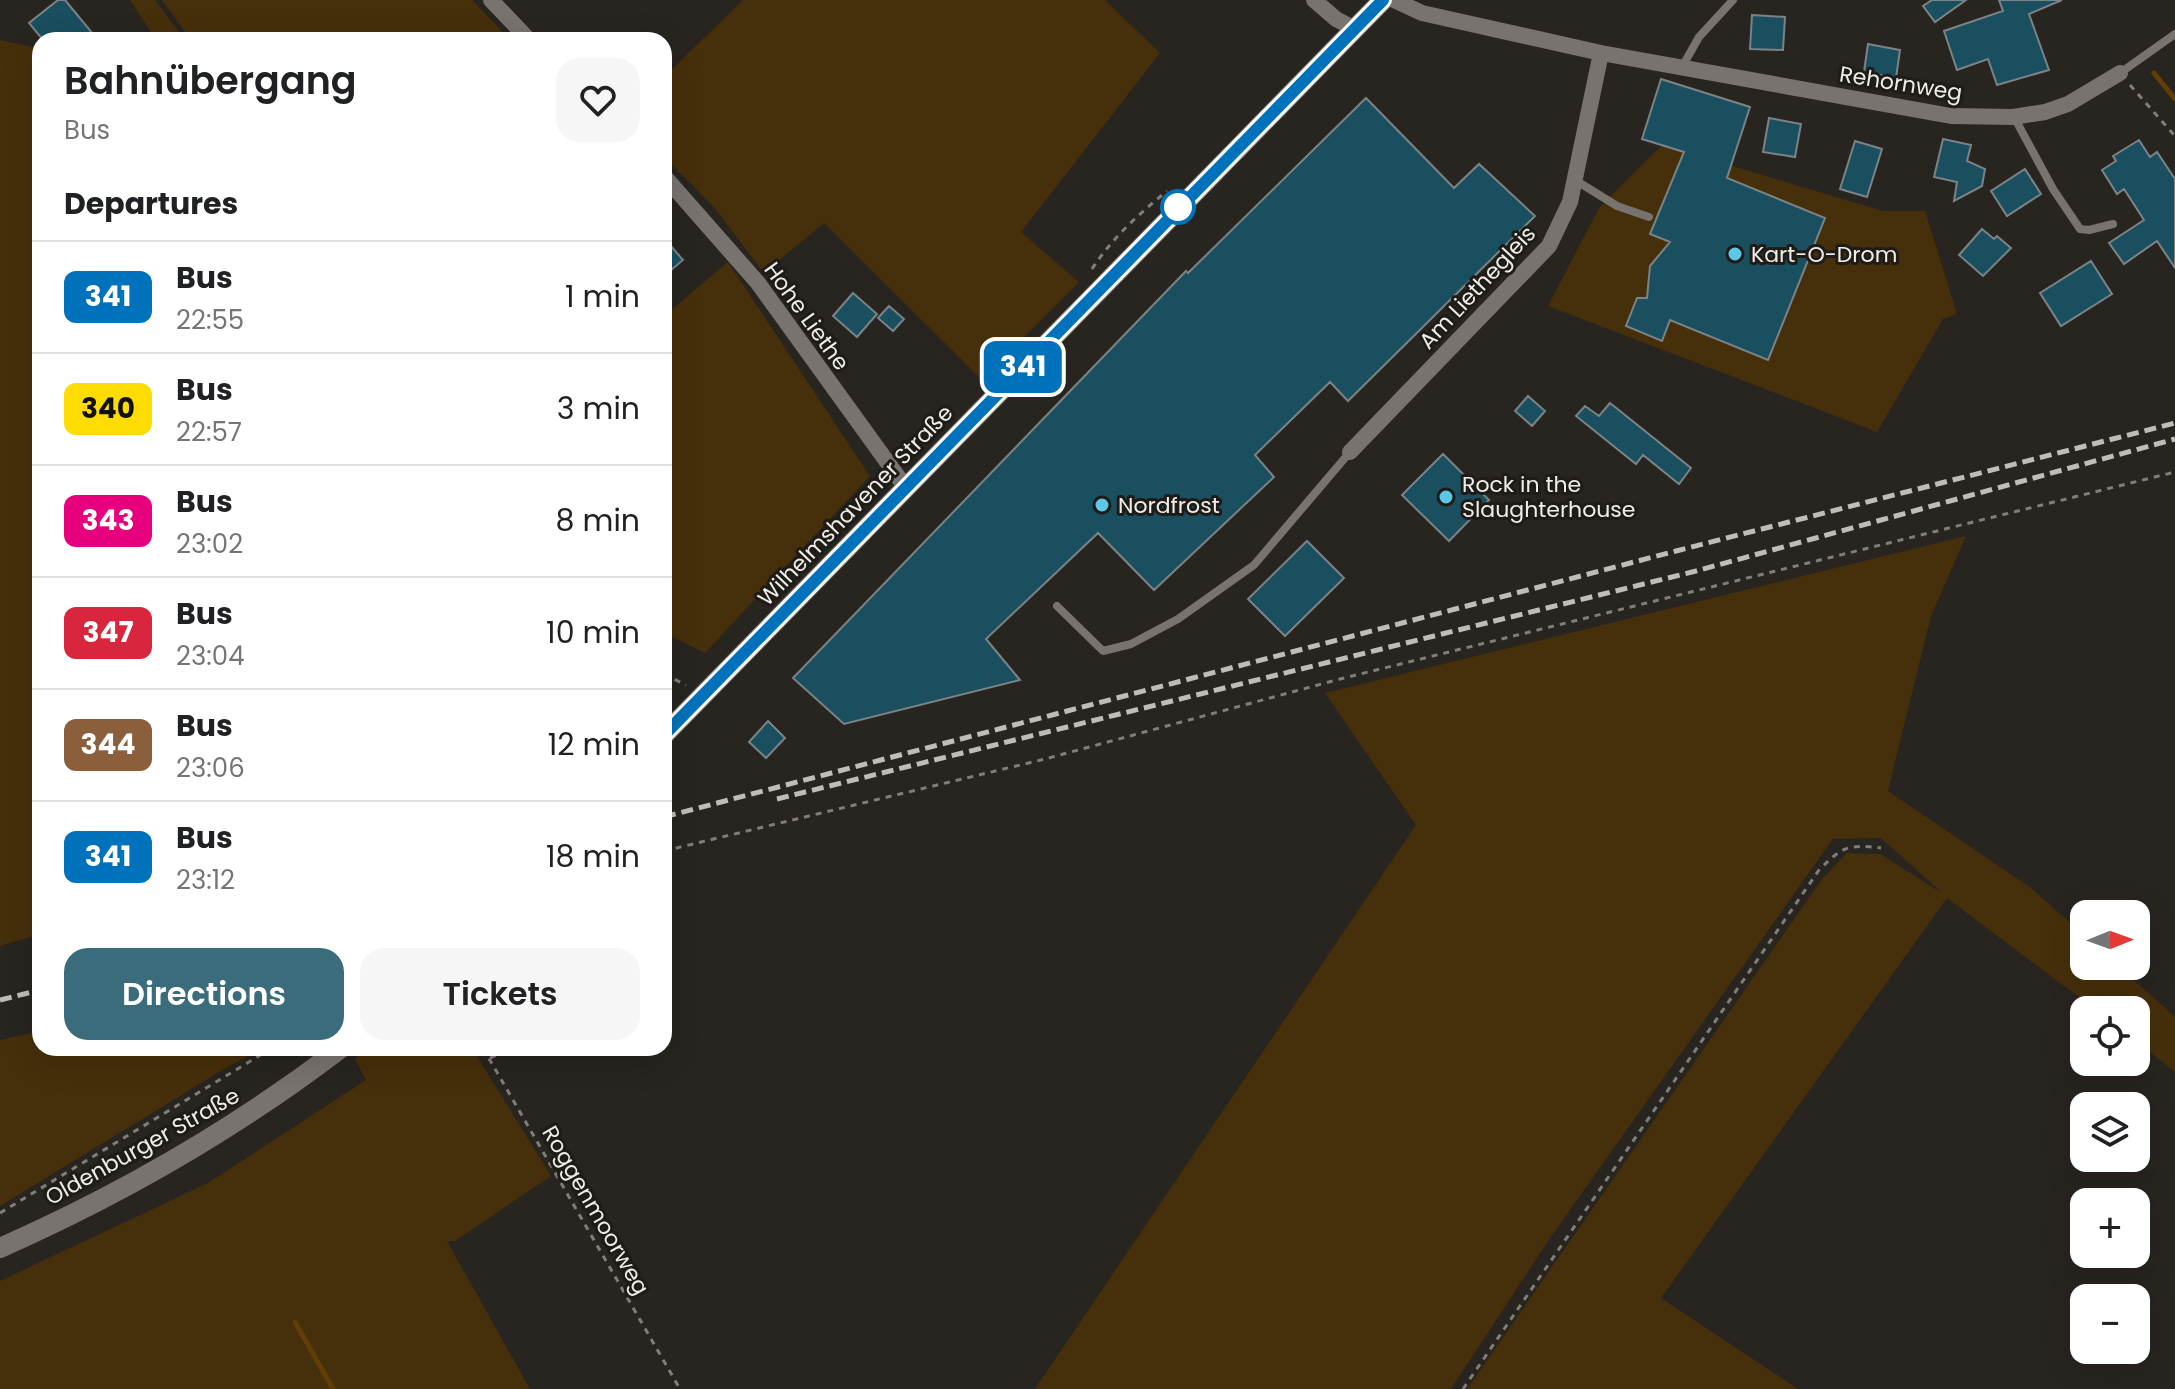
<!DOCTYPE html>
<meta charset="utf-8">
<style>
body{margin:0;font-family:Poppins,sans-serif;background:#f6f6f6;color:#202124;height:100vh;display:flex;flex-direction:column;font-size:30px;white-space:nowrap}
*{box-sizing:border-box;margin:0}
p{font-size:26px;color:#757577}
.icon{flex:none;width:44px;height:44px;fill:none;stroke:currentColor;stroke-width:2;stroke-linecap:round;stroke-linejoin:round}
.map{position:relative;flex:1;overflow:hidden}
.sheet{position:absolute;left:32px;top:32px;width:640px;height:1024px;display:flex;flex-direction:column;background:#fff;border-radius:24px;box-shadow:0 8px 32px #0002}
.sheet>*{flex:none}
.badge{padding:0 16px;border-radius:12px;font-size:28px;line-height:52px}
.needle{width:52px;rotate:89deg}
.buttons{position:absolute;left:2070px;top:900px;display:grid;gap:16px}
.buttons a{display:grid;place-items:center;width:80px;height:80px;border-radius:16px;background:#fff;box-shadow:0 8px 32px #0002;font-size:40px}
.map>.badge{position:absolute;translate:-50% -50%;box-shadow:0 0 0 4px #fff}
h2{padding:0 32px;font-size:30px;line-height:72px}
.round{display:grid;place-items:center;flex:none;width:84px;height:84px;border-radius:24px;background:#f6f6f6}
.overview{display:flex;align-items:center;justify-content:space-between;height:136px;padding:0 32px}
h1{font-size:38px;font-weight:600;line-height:60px}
.button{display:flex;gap:16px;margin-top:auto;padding:16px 32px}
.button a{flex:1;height:92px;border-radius:24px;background:#3b6c7c;color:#fff;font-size:32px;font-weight:600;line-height:92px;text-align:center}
.button a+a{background:#f6f6f6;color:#202124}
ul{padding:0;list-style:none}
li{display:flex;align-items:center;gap:24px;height:112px;padding:0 32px;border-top:2px solid #e0e0e0}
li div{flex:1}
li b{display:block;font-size:30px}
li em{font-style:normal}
li .badge{min-width:88px;font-weight:700;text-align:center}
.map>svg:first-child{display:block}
</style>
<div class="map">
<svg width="2175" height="1389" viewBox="0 0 2175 1389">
<rect width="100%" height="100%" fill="#282420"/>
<path fill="#462f0b" d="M130 0H155L185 40H156Z
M162 0H472L510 40H191Z
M743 0H1105L1160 53 1021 232 1079 282 982 380 824 223 764 273 714 207 664 157V77Z
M0 40 33 47 40 54V140L38 142 40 145V934L0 946Z
M1662 145 1883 211H1925L1957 314 1943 319 1877 432 1548 306 1599 208Z
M728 262 870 476 705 653 664 633V316Z
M1966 536 1931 616 1888 791 2031 888 2084 935V966H2118L2175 1017V1072L2136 1041V1010H2096L1947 898 1661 1298 1798 1389H1467L1822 879 1847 853 1880 854 1942 893 1881 838 1833 839 1550 1238 1451 1389H1035L1416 825 1325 693Z
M40 1031V1048H263L224 1069 0 1206V1040Z
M367 1048H472L551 1176 455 1241H447L530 1389H0V1281L208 1183 366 1080 355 1059Z"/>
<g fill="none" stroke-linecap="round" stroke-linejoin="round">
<path stroke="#603e05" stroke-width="5" d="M2154 73 2175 99
M295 1322 333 1389"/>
</g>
<path fill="#194f5e" stroke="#7b8386" stroke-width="2" d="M58 0H65L98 40H43L29 23Z
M1932 0H1966L1935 22 1923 6Z
M1999 0H2062L2029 14 2049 70 1997 85 1988 59 1957 70 1944 31 2003 11Z
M1752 15 1785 17 1783 50 1750 49Z
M1868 44 1900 50 1896 78 1864 72Z
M1661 79 1750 107 1727 178 1825 218 1768 360 1670 320 1662 341 1626 326 1637 298H1647L1650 266 1670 242 1650 234 1684 152 1642 139Z
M1366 98 1454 188 1479 164 1535 216 1348 401 1330 382 1255 455 1274 477 1154 590 1098 533 986 639 1020 680 844 724 793 678 1186 271 1188 273Z
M1769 118 1801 124 1795 157 1763 152Z
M1943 139 1971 145 1967 161 1985 169 1982 186 1954 201 1957 182 1934 177Z
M2139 140 2150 157 2157 152 2175 179V268L2157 241 2124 264 2109 243 2144 220 2124 189 2117 194 2102 170 2116 161 2113 156Z
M1855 141 1882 149 1867 197 1840 189Z
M2025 169 2041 194 2007 216 1991 191Z
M1982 229 1994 239 1997 236 2011 248 1983 276 1959 255Z
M664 238 683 260 664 276Z
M2091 261 2112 294 2061 326 2040 293Z
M853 293 877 314 857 337 833 316Z
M889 306 904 319 893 331 878 318Z
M1528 396 1545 411 1532 426 1515 411Z
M1610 403 1691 468 1679 484 1643 455 1636 464 1576 416 1585 406 1599 416Z
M1443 454 1489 500 1449 541 1402 495Z
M1307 541 1344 578 1285 636 1248 599Z
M768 721 785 738 766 758 749 742Z"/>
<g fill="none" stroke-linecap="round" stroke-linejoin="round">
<path stroke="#817e7a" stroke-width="3" stroke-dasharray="6 6" stroke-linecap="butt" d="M2130 85 2175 136
M1092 269C1112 238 1139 214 1167 191
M664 674 686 685
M664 851 1045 759 1340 679 2175 472
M483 1048 680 1389
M490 1058 512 1048
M0 1213 272 1048
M1463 1389 1819 870C1842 847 1847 844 1881 848"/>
<path stroke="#78736e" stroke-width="8" d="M1682 67 1699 37 1733 0
M2120 73 2175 34
M2014 117 2053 189 2080 229 2089 230 2113 224
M1575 180 1617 206 1649 217
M1057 606 1103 651 1131 644 1178 619 1254 565 1350 452"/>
<path stroke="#78736e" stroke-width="16" d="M491 0 529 40
M1314 0 1336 19 1355 29
M1601 53 1951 116 2013 117 2045 112 2068 104 2120 73
M664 176 758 283 906 488
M1350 452 1549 246 1570 202 1601 53 1422 13 1394 0"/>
<path stroke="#78736e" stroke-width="20" d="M664 735 1383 0
M0 1248C122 1194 235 1129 341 1048"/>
<path stroke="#bfbdba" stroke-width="5" stroke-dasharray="12 6" stroke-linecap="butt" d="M777 799 1696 571 2175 439
M664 817 1676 551 2175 423
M0 1000 40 990"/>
</g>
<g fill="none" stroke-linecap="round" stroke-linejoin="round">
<g stroke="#fff" stroke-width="18">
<path id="line" d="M664 735 1383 0"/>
</g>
<use href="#line" stroke="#0072bc" stroke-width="12"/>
</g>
<circle fill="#fff" stroke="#0072bc" stroke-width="4" cx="1178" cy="207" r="16"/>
<g fill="#5cc7e7" stroke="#1f1b17" stroke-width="3">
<circle cx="1735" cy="254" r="8"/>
<circle cx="1446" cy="497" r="8"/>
<circle cx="1102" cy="505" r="8"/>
</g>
<g text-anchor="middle" stroke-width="6" stroke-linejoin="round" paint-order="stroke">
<g font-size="22" fill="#efedea" stroke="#1f1b17">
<text transform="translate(1901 83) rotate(9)" y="8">Rehornweg</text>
<text transform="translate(1477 287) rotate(-47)" y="8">Am Liethegleis</text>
<text transform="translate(807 316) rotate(54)" y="8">Hohe Liethe</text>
<text transform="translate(855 505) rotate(-46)" y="8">Wilhelmshavener Straße</text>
<text transform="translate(142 1146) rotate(-29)" y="8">Oldenburger Straße</text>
<text transform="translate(596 1210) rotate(60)" y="8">Roggenmoorweg</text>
</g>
<g font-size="22" fill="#efedea" stroke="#1f1b17" text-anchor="start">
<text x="1751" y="262">Kart-O-Drom</text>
<text x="1462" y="492">Rock in the<tspan x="1462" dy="25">Slaughterhouse</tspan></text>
<text x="1118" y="513">Nordfrost</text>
</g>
</g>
</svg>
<div class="buttons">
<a><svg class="needle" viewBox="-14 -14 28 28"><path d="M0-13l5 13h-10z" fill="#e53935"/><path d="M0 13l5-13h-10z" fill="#757577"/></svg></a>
<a><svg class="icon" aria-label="locate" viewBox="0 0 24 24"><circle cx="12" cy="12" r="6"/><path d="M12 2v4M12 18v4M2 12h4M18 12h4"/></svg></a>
<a><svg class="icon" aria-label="layers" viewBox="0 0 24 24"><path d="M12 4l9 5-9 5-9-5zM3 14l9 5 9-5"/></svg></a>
<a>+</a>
<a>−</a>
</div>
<b class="badge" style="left:1023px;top:367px;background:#0072bc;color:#fff">341</b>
<section class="sheet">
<div class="overview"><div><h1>Bahnübergang</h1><p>Bus</p></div><a class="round"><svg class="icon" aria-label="heart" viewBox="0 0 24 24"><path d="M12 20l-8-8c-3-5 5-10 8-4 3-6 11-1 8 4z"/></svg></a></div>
<h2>Departures</h2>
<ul>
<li><span class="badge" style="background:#0072bc;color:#fff">341</span><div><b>Bus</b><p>22:55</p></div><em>1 min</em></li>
<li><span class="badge" style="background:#ffdc01;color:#111">340</span><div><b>Bus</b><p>22:57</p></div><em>3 min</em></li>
<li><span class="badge" style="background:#e6007e;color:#fff">343</span><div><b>Bus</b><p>23:02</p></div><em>8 min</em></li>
<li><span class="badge" style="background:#d7263d;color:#fff">347</span><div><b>Bus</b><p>23:04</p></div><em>10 min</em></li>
<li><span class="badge" style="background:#8b5e3c;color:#fff">344</span><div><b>Bus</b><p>23:06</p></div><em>12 min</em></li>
<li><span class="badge" style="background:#0072bc;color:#fff">341</span><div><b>Bus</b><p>23:12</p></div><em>18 min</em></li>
</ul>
<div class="button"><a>Directions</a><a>Tickets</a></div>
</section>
</div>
